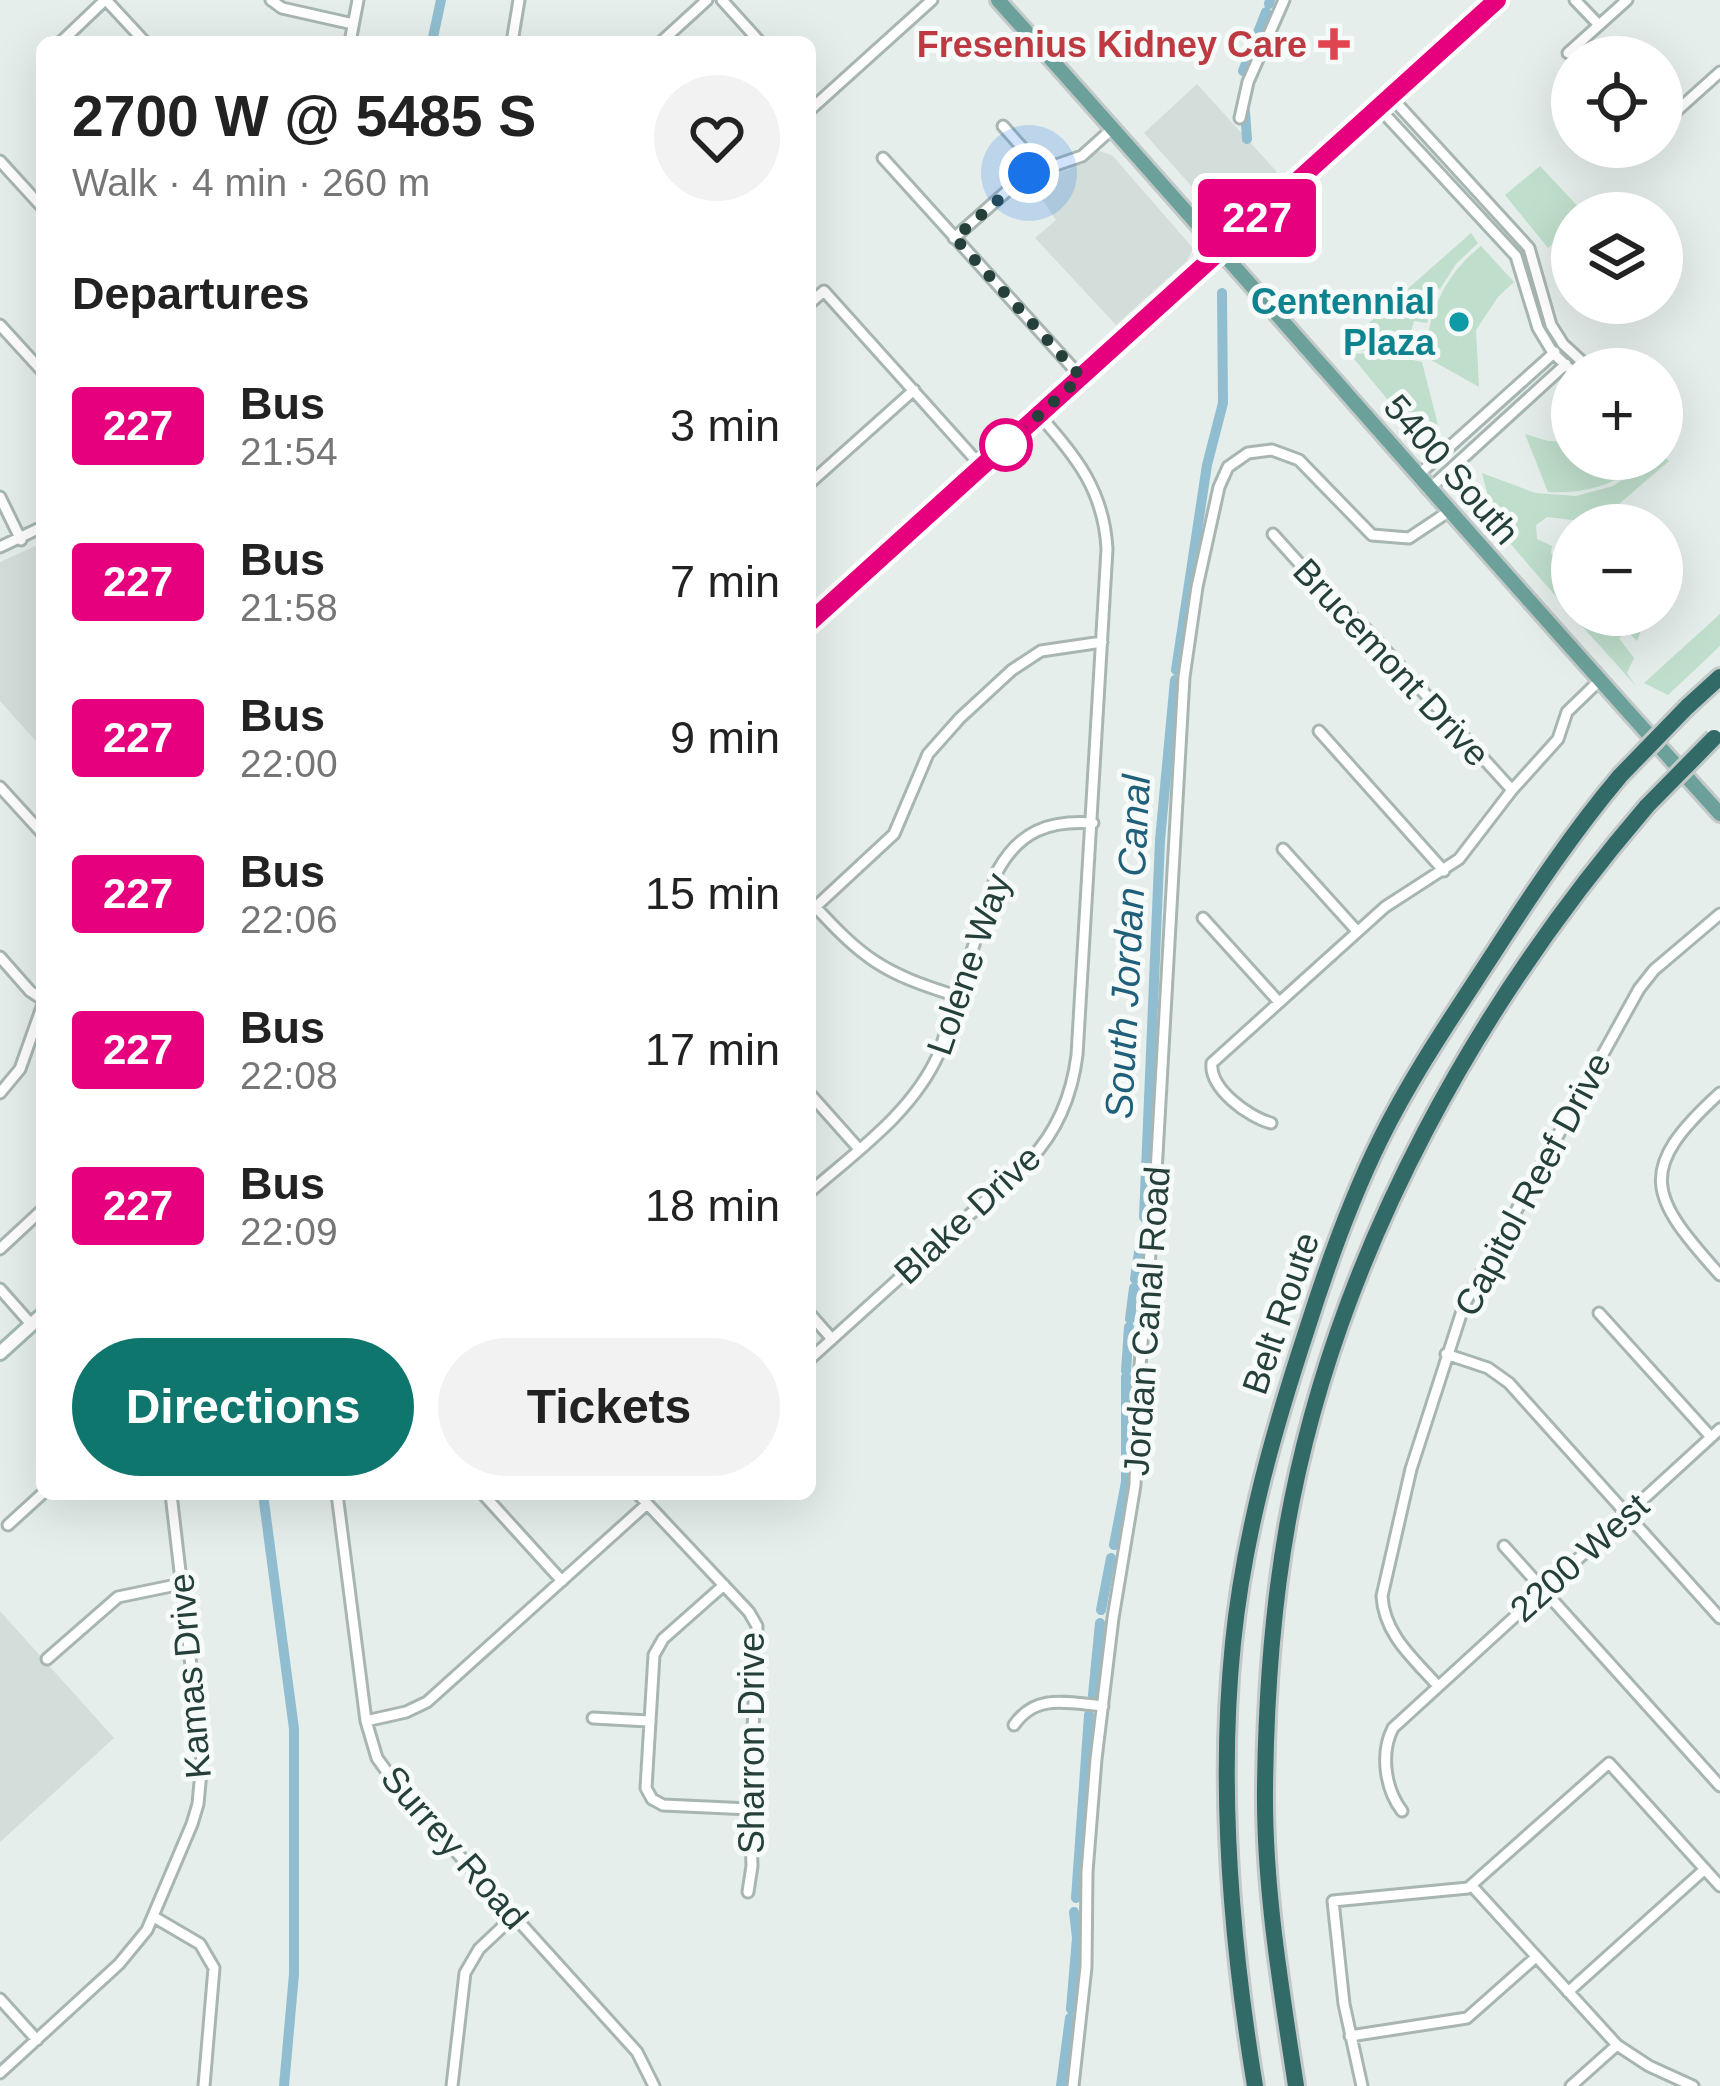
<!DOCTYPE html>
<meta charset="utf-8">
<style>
body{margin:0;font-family:Arial,sans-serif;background:#f2f2f2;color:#222;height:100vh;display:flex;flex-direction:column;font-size:45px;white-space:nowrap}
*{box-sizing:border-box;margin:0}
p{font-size:39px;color:#767676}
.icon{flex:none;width:66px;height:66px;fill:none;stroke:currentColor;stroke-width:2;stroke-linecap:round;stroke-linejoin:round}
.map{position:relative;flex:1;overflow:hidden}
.sheet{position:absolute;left:36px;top:36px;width:780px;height:1464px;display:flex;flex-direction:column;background:#fff;border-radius:18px;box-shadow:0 12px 48px #0002}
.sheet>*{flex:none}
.badge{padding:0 24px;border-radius:9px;font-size:42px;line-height:78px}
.controls{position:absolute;left:1551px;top:36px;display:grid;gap:24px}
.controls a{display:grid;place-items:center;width:132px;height:132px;border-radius:50%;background:#fff;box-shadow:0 12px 48px #0002;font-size:60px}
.you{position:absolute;width:60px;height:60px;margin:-30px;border:9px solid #fff;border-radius:50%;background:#1a73e8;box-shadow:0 0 0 18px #1a73e833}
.map>.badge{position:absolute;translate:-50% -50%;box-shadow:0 0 0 6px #fff}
h2{padding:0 36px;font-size:45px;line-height:108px}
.round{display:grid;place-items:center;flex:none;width:126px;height:126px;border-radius:63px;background:#f2f2f2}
.overview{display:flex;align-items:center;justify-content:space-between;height:204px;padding:0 36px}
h1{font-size:57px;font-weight:700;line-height:90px}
.button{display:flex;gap:24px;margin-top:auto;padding:24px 36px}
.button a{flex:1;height:138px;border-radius:72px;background:#0f766e;color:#fff;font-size:48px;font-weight:700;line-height:138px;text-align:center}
.button a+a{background:#f2f2f2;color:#222}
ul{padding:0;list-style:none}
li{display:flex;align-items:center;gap:36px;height:156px;padding:0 36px}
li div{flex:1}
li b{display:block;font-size:45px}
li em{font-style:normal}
li .badge{min-width:132px;font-weight:700;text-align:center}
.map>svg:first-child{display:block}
</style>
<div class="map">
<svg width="1720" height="2086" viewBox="0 0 1720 2086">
<rect width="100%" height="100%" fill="#e5eeeb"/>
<path fill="#d3deda" d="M1197 84 1277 172 1228 216 1212 209 1144 133Z
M1099 151 1112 155 1193 248 1187 261 1116 325 1035 238 1056 220 1028 179 1069 170Z
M42 543V748L0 701V562Z
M0 1611 114 1738 0 1842Z"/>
<path fill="#bfdecb" d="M1540 166 1584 213H1572V226L1548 248 1505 195Z
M1471 233 1478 243 1456 264 1440 289 1428 283 1423 293 1434 300 1427 323 1414 321 1411 332 1424 335 1422 356 1345 349 1343 346Z
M1481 246 1514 282 1498 297 1476 330 1479 387 1426 357C1427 314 1445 274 1481 246Z
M1379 353 1422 362 1438 425 1392 405 1350 354Z
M1525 434 1548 441 1572 442V459H1648C1618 484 1586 494 1548 492Z
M1662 454 1669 461 1612 510 1582 525 1581 521 1547 517 1536 525 1537 539 1552 546 1551 553 1567 570 1572 566V615L1496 527 1482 473 1535 493 1576 496 1613 486 1653 459H1662Z
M1720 614V646L1668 695 1644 683Z
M1572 615H1626L1641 631 1637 641 1627 631 1619 638 1634 658 1627 673 1636 686Z"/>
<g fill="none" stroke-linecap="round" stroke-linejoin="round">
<path stroke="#90bed0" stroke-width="10" d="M1269 4 1270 0
M432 42 441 0
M1243 71 1266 12
M1245 112 1247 139
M1176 670 1207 465 1223 403 1222 293
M1144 1217 1160 840 1175 680
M1135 1279 1142 1232
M1130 1319 1134 1288
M1126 1371 1129 1327
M263 1494 294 1729V1974L284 2086
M1114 1545 1126 1482V1377
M1101 1610 1111 1558
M1093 1695 1100 1623
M1076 1898 1089 1715
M1071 2009 1077 1938 1074 1912
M1061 2086 1070 2018"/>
<g stroke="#a8b6b3" stroke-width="15">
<path id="street" d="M106 0 145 42
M271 0 282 8 353 24
M722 0 760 42
M1575 0 1599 25
M61 42 105 0
M350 42 358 0
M512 42 519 0
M661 42 707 0
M1568 53 1627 0
M1391 97 1529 248 1551 325 1563 344 1590 369
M1379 108 1516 256 1538 328 1553 353 1572 371
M810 110 932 0
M1240 118 1248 82 1284 0
M1662 124 1720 72
M1003 126 1041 169
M883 158 1081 377
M0 161 42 207
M954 238 1024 176 1082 156 1113 128
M810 303 824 291 982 467
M0 325 42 371
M1417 476 1555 352
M810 483 914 390
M1428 490 1566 364
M0 497 21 540
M1273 534 1326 593 1368 631 1512 790
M0 547 42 527
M1319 731 1444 871
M0 787 42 833
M1283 849 1357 931
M810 901C863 959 882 973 957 996
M810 912 894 834 928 754 960 718 1012 670 1041 651 1102 642
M1203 918 1278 1001
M0 957 30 991 42 999
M0 1093 20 1069 42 1007
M1720 1093C1635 1170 1649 1196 1720 1275
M810 1094 859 1149
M1271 1123C1248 1117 1209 1088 1212 1063L1385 907 1459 859 1512 790 1558 739 1567 712 1599 681
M810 1192C857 1151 913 1112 939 1053L998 870C1020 831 1049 820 1093 823
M0 1249 42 1210
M0 1289 31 1324
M1599 1313 1711 1437
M810 1314 832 1339
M1446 1354 1488 1368 1509 1383 1720 1618
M810 1359 1030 1160C1058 1130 1072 1095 1077 1055L1107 549C1104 491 1076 456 1039 415
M337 1494 366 1721 377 1758 401 1791 637 2052 654 2086
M483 1494 562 1581
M638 1494 749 1612 757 1626 750 1809 752 1866 748 1892
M8 1525 42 1494
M1504 1546 1720 1786
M724 1585 663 1639 654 1655 646 1788 652 1799 663 1805 750 1809
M47 1659 118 1597 181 1584
M1437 1685C1413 1658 1384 1634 1382 1596L1411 1469 1464 1305 1639 989 1654 970 1720 914
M593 1718 648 1721
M366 1721 406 1712 427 1702 647 1504
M1014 1725C1036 1693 1068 1703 1103 1706
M1402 1811C1385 1789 1380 1753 1393 1728L1720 1429
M1472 1886 1617 2045 1649 2066 1693 2086
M154 1917 200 1944 214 1968 204 2086
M1568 1992 1705 1869
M0 1999 37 2040
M1350 2036 1467 2018 1536 1957
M0 2073 119 1964 147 1930 192 1824 198 1804 202 1761 171 1494
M452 2086 465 1973 479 1949 514 1916
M1073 2086 1086 1967 1087 1872 1096 1759 1113 1618 1135 1485 1137 1399 1154 1208 1184 677 1197 587 1219 487 1228 467 1248 453 1272 450 1299 460 1372 535 1409 538 1448 512
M1362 2086 1344 2004 1333 1901 1468 1888 1609 1763 1720 1886
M1571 2086 1617 2045"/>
</g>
<g stroke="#a4b9b4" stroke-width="18">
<path id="secondary" d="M810 622 1497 0
M0 1353 42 1315"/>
</g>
<g stroke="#c2c9c8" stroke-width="20">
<path id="primary" d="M998 0C1240 270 1477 545 1720 814"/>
</g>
<g stroke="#c2c9c8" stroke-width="22">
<path id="highway" d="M1687 707 1720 677
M1255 2086C1231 1941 1218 1790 1233 1643 1244 1534 1274 1429 1308 1326 1328 1263 1351 1199 1380 1140 1412 1075 1454 1014 1493 954 1533 892 1573 832 1620 776
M1296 2086C1281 1988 1264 1888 1265 1789 1266 1692 1273 1595 1292 1500 1343 1244 1479 1002 1647 806"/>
</g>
<use href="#street" stroke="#fff" stroke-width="9"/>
<use href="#secondary" stroke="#fff" stroke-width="12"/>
<use href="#primary" stroke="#6ba19a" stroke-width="14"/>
<use href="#highway" stroke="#316a66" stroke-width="16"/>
<g stroke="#c2c9c8" stroke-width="22" stroke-linecap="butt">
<path id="highway-bridge" d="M1620 776 1687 707
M1647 806 1714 738"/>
</g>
<use href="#highway-bridge" stroke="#316a66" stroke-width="16"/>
</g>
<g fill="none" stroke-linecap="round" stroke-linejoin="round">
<g stroke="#fff" stroke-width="27">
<path id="line" d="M810 622 1497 0"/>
</g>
<use href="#line" stroke="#e6007e" stroke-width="18"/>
<path stroke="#253f3b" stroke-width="12" stroke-dasharray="0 21.6" d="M1006 445 1081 377 955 238 1029 173"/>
</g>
<path fill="#e0444e" stroke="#f6faf8" stroke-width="4.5" d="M1328 26h12v12h12v12h-12v12h-12v-12h-12v-12h12z"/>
<circle fill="#0f9aa8" stroke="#f6faf8" stroke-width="4.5" cx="1459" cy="322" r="12"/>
<circle fill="#fff" stroke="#e6007e" stroke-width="6" cx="1006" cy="445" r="24"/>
<g text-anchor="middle" stroke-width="10" stroke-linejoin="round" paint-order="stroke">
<g font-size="36" font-weight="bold" fill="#be3a42" stroke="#f6faf8" text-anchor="end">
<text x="1307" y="57">Fresenius Kidney Care</text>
</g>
<g font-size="36" font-weight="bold" fill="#0d838f" stroke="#f6faf8" text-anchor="end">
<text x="1435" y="314">Centennial<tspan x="1435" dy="41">Plaza</tspan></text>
</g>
<g font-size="36" fill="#253f3b" stroke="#f6faf8">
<text transform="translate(1452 469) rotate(49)" y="13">5400 South</text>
<text transform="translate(1392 662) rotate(47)" y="13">Brucemont Drive</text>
<text transform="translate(968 964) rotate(-71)" y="13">Lolene Way</text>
<text transform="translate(1532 1184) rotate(-62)" y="13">Capitol Reef Drive</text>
<text transform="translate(967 1214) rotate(-43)" y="13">Blake Drive</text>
<text transform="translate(1280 1313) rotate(-71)" y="13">Belt Route</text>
<text transform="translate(1146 1321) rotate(-86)" y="13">Jordan Canal Road</text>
<text transform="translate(1579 1557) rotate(-42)" y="13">2200 West</text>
<text transform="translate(189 1676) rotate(-95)" y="13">Kamas Drive</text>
<text transform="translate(751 1743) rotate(-90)" y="13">Sharron Drive</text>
<text transform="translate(455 1847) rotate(49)" y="13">Surrey Road</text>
</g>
<g font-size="39" font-style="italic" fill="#205f7a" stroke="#f6faf8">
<text transform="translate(1127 947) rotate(-87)" y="14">South Jordan Canal</text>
</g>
</g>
</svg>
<div class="controls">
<a><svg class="icon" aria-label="locate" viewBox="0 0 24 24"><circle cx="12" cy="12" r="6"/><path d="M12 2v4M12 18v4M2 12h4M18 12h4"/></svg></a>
<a><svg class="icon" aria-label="layers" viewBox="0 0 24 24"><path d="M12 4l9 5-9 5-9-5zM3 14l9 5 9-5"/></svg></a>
<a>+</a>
<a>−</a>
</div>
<div class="you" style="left:1029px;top:173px"></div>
<b class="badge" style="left:1257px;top:218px;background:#e6007e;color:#fff">227</b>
<section class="sheet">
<div class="overview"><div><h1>2700 W @ 5485 S</h1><p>Walk · 4 min · 260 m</p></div><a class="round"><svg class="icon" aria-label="heart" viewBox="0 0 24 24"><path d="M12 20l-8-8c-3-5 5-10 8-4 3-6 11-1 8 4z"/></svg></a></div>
<h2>Departures</h2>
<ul>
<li><span class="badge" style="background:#e6007e;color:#fff">227</span><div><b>Bus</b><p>21:54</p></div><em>3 min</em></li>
<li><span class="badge" style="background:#e6007e;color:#fff">227</span><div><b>Bus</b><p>21:58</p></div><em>7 min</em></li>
<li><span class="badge" style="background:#e6007e;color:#fff">227</span><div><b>Bus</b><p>22:00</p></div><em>9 min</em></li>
<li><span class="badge" style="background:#e6007e;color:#fff">227</span><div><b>Bus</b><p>22:06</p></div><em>15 min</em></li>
<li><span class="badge" style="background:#e6007e;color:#fff">227</span><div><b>Bus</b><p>22:08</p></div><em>17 min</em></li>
<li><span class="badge" style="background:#e6007e;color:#fff">227</span><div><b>Bus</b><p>22:09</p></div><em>18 min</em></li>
</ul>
<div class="button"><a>Directions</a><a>Tickets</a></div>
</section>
</div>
